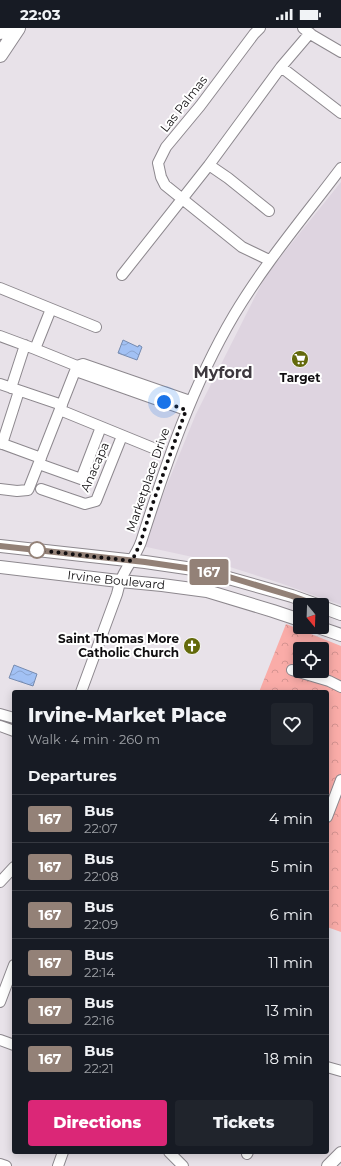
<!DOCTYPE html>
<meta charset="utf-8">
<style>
body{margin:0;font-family:Montserrat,sans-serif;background:#20242c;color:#f1f3f6;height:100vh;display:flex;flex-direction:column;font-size:15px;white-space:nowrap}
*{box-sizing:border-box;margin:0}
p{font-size:13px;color:#9ea1a6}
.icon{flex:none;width:22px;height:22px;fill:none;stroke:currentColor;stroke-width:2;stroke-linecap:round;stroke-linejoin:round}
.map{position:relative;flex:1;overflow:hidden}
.sheet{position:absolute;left:12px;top:662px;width:317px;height:464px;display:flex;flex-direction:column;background:#171b24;border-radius:4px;box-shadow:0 2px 10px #0003}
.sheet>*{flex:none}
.badge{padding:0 8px;border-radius:3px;font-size:14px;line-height:26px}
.needle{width:26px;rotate:161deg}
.tools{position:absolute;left:293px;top:570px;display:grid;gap:8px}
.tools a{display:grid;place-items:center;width:36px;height:36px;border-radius:4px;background:#171b24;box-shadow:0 2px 10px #0003;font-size:20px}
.you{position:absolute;width:20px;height:20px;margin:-10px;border:3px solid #fff;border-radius:50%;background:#1a73e8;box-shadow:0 0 0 6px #1a73e833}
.map>.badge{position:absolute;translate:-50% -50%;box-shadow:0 0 0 2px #fff}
h2{padding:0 16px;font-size:15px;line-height:36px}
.round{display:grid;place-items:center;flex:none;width:42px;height:42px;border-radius:4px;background:#20242c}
.overview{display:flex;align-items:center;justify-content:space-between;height:68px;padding:0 16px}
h1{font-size:19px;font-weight:800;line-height:30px}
.action{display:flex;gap:8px;margin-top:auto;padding:8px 16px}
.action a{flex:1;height:46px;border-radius:4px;background:#db2777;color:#fff;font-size:16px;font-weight:800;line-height:46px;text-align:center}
.action a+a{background:#20242c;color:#f1f3f6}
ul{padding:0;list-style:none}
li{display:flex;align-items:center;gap:12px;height:48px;padding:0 16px;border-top:1px solid #363941}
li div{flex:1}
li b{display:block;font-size:15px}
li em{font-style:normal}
li .badge{min-width:44px;font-weight:700;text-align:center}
.status{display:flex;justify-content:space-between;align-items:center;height:28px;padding:0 20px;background:#171b24;direction:ltr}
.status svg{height:11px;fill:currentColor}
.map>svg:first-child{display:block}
</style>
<div class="status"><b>22:03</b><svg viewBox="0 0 49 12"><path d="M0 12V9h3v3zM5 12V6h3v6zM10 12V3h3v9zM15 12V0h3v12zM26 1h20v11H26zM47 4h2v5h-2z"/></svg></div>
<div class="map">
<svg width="341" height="1138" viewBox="0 0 341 1138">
<defs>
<pattern id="park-crowns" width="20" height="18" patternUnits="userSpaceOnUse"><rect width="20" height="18" fill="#faaca8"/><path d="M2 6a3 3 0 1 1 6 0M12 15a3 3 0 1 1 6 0" fill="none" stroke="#d59390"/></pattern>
<pattern id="water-waves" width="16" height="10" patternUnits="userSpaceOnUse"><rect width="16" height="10" fill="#a2c1f4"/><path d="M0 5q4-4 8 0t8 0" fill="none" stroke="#8aa5d0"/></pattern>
</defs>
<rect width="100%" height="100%" fill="#e8e2e9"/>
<path fill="#ded4e0" d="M341 154V577L280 555 211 533 142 518 196 386 266 247Z"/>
<path fill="url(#park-crowns)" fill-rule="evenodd" d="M286 596 341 618V904L327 899V664H259ZM300 621H322V643H300Z"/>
<path fill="url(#water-waves)" stroke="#768bb0" d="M123 312 138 319 139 317 142 319 137 332 118 325Z
M14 637 37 646 33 658 9 650Z"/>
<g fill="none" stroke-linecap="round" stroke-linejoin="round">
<g stroke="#8d888e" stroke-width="12">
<path id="minor" d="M260 0 254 6 200 78 166 119 158 135 161 149 165 157 242 219 269 232
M303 0 312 7 341 24
M281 39 341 85
M209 137 228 150 269 183
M122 247 209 137 281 39 310 5
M0 260 96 299
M0 308 35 321 77 338
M35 321 51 281
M76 343 186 382
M0 356 62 377
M11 360 25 317
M60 382 153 420
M0 415 41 430
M2 416 19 363
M39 436 81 451 101 399
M0 461 17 463 28 462 29 460 77 338 83 336 190 373
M41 461 85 476 96 473 122 408
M292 642 329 653 341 659
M81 664 117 566C118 562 119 558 120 554 125 540 136 528 141 514 166 436 192 358 234 287 265 235 304 189 341 140
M0 686 14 690
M0 698 14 703
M327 789 341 752
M0 854 14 839
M0 974 14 937
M0 1012 14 1017
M327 1039 341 1043
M169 1124 183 1138
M247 1126 248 1124
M0 1136 6 1138
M58 1138 63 1124"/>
</g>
<g stroke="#8d888e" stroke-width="14">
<g id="major">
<path d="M0 518 145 534 200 542 292 568 317 577"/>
<path id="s1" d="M0 539 110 552 162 557 207 563 273 583 300 592"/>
<path d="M322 579 341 586"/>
<path d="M318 599 341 607"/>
<path d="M328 1138 341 1125"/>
</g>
</g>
<g stroke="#8d888e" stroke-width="16">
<path id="highway" d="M0 4 4 0
M0 27 18 0"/>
</g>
<use href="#minor" stroke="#fff" stroke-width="10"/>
<use href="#major" stroke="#fff" stroke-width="12"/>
<use href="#highway" stroke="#fff" stroke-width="14"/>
</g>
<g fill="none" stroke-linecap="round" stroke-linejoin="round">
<g stroke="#fff" stroke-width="9">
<path id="line" d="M0 518 145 534 200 542 216 545 292 568 317 577"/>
</g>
<use href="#line" stroke="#938177" stroke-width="6"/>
<path stroke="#100e10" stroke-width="4" stroke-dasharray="0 7.2" d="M37 522 132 533 140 516 154 472 186 382 164 374"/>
</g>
<defs>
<g id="supermarket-disc" transform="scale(0.9)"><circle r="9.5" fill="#63690a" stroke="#fff"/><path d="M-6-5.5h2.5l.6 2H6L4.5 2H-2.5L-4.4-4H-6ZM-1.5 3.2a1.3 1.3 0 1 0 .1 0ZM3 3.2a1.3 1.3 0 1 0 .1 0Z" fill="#fff"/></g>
<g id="church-disc" transform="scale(0.9)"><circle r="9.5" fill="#63690a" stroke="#fff"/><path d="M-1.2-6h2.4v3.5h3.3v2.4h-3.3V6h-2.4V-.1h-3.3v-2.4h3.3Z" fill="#fff"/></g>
</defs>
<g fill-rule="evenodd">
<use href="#supermarket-disc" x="300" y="331"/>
<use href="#church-disc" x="192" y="618"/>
</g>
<circle fill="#fff" stroke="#938177" stroke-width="2" cx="37" cy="522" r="8"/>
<g text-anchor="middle" stroke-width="4" stroke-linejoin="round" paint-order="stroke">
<g font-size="12" fill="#100e10" stroke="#fff">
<text transform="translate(184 76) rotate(-52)" y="4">Las Palmas</text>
<text transform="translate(95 439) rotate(-66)" y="4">Anacapa</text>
<text transform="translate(148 452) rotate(-71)" y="4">Marketplace Drive</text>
<text dy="4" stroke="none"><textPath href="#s1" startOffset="117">Irvine Boulevard</textPath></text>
</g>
<g font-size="12" font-weight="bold" fill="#100e10" stroke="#fff">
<text x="300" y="354">Target</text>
<text x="179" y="615" text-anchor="end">Saint Thomas More<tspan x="179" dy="14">Catholic Church</tspan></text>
</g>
<g font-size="16" font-weight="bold" fill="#3e393f" stroke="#fff">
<text x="223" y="350">Myford</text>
</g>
</g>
</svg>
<div class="tools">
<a><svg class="needle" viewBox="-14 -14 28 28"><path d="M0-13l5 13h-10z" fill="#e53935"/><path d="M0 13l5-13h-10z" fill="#9ea1a6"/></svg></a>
<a><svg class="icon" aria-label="locate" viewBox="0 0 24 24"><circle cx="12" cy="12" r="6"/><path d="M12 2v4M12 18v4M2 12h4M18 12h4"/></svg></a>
</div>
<div class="you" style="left:164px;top:374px"></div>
<b class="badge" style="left:209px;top:544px;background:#938177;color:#fff">167</b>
<section class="sheet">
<div class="overview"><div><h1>Irvine-Market Place</h1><p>Walk · 4 min · 260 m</p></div><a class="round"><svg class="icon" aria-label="heart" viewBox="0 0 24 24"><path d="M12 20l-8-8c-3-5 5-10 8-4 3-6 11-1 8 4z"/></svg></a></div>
<h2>Departures</h2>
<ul>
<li><span class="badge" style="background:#938177;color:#fff">167</span><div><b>Bus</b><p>22:07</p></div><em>4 min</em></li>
<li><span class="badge" style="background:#938177;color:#fff">167</span><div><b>Bus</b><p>22:08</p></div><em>5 min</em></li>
<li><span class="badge" style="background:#938177;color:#fff">167</span><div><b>Bus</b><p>22:09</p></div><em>6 min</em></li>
<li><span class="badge" style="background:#938177;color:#fff">167</span><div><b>Bus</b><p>22:14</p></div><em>11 min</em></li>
<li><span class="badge" style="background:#938177;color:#fff">167</span><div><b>Bus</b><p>22:16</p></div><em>13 min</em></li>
<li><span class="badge" style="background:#938177;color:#fff">167</span><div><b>Bus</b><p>22:21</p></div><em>18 min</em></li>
</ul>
<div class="action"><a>Directions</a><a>Tickets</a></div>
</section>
</div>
